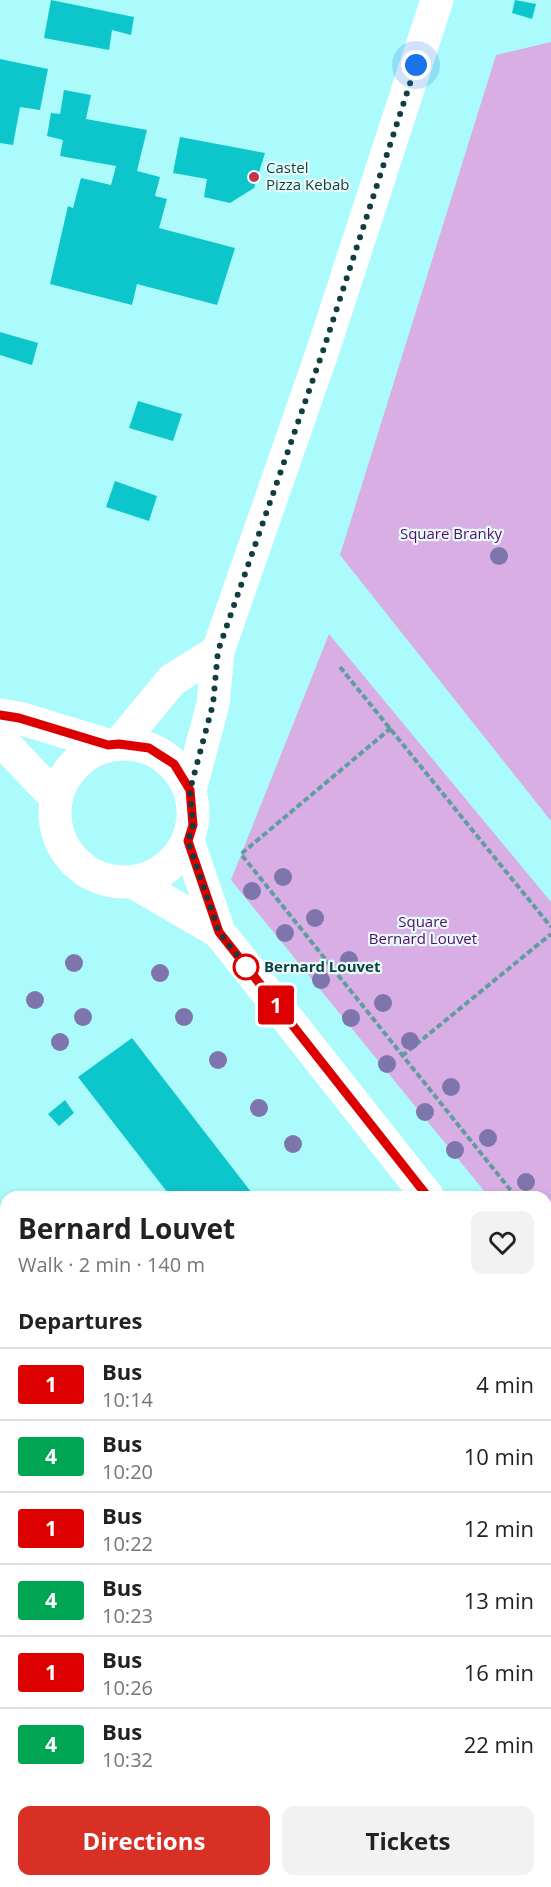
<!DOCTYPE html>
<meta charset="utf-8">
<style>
body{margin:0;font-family:"Open Sans",sans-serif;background:#f2f2f2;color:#222;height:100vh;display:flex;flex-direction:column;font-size:22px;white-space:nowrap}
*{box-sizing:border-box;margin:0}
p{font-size:20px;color:#767676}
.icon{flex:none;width:33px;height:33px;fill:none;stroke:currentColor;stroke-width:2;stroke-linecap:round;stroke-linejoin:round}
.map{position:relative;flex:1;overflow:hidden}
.drawer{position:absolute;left:0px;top:1191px;width:552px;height:696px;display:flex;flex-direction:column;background:#fff;border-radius:18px 18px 0 0;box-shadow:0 3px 9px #0003}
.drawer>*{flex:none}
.badge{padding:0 12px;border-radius:4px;font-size:21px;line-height:39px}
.you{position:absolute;width:30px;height:30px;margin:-15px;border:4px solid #fff;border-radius:50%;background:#1a73e8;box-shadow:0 0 0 9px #1a73e833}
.map>.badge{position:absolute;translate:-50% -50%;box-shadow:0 0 0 3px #fff}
h2{padding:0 18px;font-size:22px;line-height:54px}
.round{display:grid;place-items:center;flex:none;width:63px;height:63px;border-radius:12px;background:#f2f2f2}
.overview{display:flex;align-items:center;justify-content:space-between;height:102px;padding:0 18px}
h1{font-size:28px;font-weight:700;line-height:45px}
.primary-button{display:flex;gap:12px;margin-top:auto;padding:12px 18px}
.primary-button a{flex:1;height:69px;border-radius:12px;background:#d93025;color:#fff;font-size:24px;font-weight:700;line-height:69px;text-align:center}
.primary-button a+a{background:#f2f2f2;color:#222}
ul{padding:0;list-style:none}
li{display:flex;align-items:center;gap:18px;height:72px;padding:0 18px;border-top:2px solid #e0e0e0}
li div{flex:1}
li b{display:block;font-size:22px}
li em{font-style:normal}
li .badge{min-width:66px;font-weight:700;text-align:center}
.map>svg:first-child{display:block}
</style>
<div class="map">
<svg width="551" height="1887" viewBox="0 0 551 1887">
<defs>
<pattern id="grass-dots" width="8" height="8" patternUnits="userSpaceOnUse" patternTransform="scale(1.5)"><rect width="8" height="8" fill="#d8aee5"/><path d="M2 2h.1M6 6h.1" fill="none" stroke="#ae8fbb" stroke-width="1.8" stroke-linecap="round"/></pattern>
</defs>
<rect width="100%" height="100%" fill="#abfafc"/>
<path fill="url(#grass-dots)" d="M551 1819V1887H509L510 1881H546V1821Z"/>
<path fill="#d8aee5" d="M551 42V821L340 555 496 55Z
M329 634 551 902V1274L546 1267V1197H489L231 880Z"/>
<path fill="#0dc6cb" d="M51 0 134 17 131 35 112 30 109 50 44 38Z
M515 0 536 4 532 19 512 13Z
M0 59 48 69 40 110 20 107 13 145 0 143Z
M64 90 91 95 86 119 147 130 137 171 160 177 155 196 167 199 159 228 235 248 217 305 137 284 132 305 50 284 68 206 73 208 81 178 111 185 116 166 60 156 63 140 47 136 51 113 60 114Z
M180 137 265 153 254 188 230 203 204 197 207 179 173 173Z
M0 332 38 343 32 365 0 355Z
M138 401 182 414 173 441 129 428Z
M115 481 157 496 149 521 106 507Z
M132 1038 255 1197H171L78 1077Z
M65 1100 74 1113 59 1126 48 1114Z
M0 1512 6 1520V1531L0 1536Z
M0 1562 6 1570V1649L0 1641Z
M0 1691 6 1698V1704L0 1709Z
M149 1881H290L287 1887H150Z"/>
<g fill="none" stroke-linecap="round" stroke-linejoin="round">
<path stroke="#5f9d9f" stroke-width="4" stroke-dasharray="6 3" stroke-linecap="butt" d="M340 667 551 927
M391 728 241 854 516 1197
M402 1056 551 934
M546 1235 551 1241"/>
<path stroke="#fff" stroke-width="33" d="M119 744 172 680 218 651
M190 790 213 704 218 651 324 347 437 0
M546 1761 551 1769
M0 1779 6 1783
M47 1887V1881"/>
<path stroke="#fff" stroke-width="33" d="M0 715 19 718 108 745
M0 739 56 798
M55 813a69 69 0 1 1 138 0a69 69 0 1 1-138 0Z
M188 841 219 932 428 1197
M133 882 219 932
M546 1341 551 1347
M546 1741 551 1730
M481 1887 484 1881"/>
</g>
<g fill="#7d75ac">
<circle cx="499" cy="556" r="9"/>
<circle cx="283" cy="877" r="9"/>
<circle cx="252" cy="891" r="9"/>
<circle cx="315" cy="918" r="9"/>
<circle cx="285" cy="933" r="9"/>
<circle cx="349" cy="960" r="9"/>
<circle cx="74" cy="963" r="9"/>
<circle cx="160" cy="973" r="9"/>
<circle cx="321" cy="980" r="9"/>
<circle cx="35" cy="1000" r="9"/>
<circle cx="383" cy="1003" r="9"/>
<circle cx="83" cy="1017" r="9"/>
<circle cx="184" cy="1017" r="9"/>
<circle cx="351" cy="1018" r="9"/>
<circle cx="410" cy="1041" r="9"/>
<circle cx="60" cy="1042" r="9"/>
<circle cx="218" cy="1060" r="9"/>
<circle cx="387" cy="1064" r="9"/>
<circle cx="451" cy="1087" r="9"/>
<circle cx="259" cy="1108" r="9"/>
<circle cx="425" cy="1112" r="9"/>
<circle cx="488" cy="1138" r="9"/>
<circle cx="293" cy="1144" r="9"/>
<circle cx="455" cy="1150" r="9"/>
<circle cx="526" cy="1182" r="9"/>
</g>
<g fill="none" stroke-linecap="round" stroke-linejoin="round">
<g stroke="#fff" stroke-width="14">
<path id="line" d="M0 715 19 718 108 745 119 744 149 748 174 764 190 790 193 825 188 841 219 932 428 1197"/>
</g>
<use href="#line" stroke="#d00" stroke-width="9"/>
<path stroke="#113e40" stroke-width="6" stroke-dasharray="0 10.8" d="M246 967 248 969 219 932 188 841 193 825 190 790 213 704 218 651 324 348 416 65"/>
</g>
<circle fill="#c53548" stroke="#e8fbfb" stroke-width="2" cx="254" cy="177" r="6"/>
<circle fill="#fff" stroke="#d00" stroke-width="3" cx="246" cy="967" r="12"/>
<g text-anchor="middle" stroke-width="4.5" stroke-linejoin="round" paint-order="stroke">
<g font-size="15" fill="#113e40" stroke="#e8fbfb" text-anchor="start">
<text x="266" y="173">Castel<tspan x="266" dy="17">Pizza Kebab</tspan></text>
</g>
<g font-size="15" fill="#58096b" stroke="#e8fbfb">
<text x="451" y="539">Square Branky</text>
<text x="423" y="927">Square<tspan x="423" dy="17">Bernard Louvet</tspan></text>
</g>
<g font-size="15" font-weight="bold" fill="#113e40" stroke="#e8fbfb" text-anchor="start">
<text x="264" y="972">Bernard Louvet</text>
</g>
</g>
</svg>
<div class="you" style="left:416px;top:65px"></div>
<b class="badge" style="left:276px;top:1005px;background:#d00;color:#fff">1</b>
<section class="drawer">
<div class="overview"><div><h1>Bernard Louvet</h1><p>Walk · 2 min · 140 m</p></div><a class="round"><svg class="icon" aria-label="heart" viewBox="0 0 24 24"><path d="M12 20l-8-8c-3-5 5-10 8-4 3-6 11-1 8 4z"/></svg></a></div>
<h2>Departures</h2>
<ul>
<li><span class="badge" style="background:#d00;color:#fff">1</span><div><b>Bus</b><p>10:14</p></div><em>4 min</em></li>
<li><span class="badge" style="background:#00a651;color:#fff">4</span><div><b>Bus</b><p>10:20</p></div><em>10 min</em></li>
<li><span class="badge" style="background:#d00;color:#fff">1</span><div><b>Bus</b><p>10:22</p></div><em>12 min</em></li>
<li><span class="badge" style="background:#00a651;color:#fff">4</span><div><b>Bus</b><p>10:23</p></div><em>13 min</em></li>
<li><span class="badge" style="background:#d00;color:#fff">1</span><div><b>Bus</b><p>10:26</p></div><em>16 min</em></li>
<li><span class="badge" style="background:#00a651;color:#fff">4</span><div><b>Bus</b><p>10:32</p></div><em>22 min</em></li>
</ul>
<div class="primary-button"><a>Directions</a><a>Tickets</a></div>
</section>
</div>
